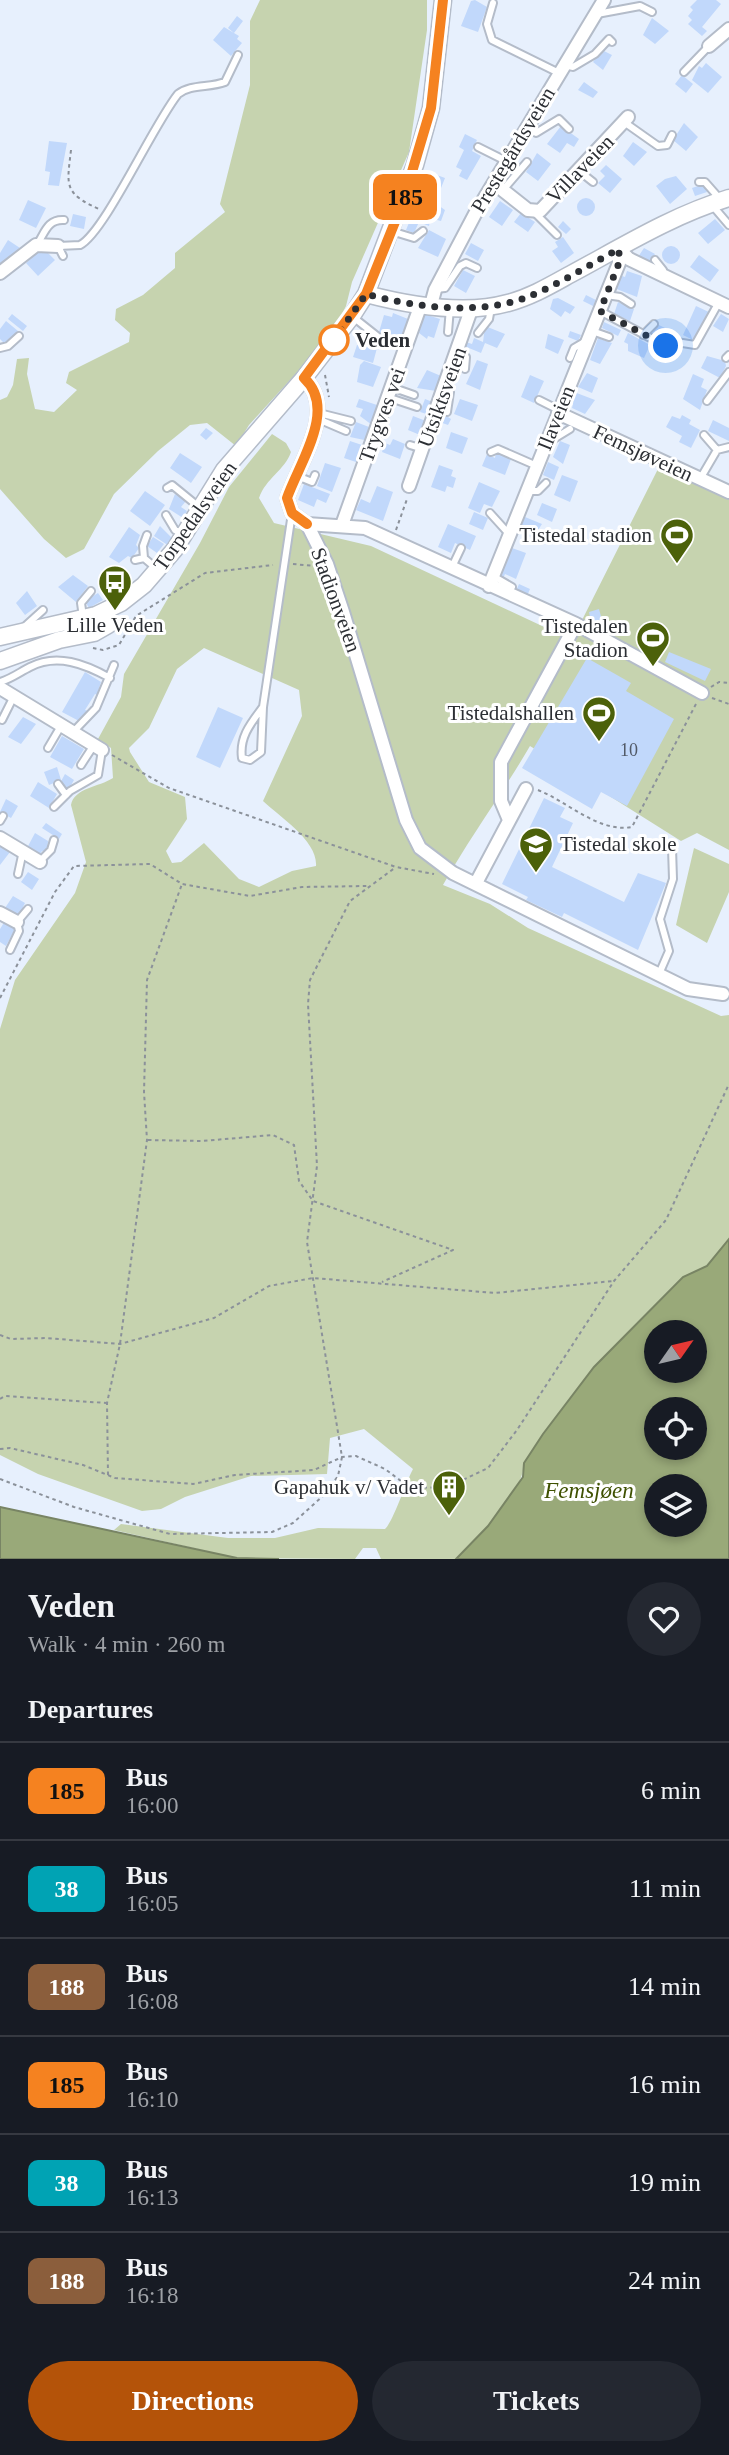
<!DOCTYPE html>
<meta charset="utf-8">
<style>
body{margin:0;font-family:"Times New Roman",serif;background:#242831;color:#f1f3f6;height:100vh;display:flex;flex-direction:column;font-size:26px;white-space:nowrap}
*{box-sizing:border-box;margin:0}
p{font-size:23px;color:#9ea1a6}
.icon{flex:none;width:38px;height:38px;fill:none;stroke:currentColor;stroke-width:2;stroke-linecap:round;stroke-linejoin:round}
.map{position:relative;height:1559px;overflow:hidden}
.details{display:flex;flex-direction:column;background:#171b24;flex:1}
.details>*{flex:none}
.badge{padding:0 14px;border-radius:10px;font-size:24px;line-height:46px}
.needle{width:46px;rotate:56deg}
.buttons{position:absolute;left:644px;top:1320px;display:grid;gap:14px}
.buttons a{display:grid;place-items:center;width:63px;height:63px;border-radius:50%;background:#171b24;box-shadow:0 4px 10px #0003;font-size:35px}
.you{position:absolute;width:35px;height:35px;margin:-18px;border:5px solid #fff;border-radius:50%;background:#1a73e8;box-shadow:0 0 0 10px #1a73e833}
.map>.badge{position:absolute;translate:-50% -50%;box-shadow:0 0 0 4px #fff}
h2{padding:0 28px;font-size:26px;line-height:63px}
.round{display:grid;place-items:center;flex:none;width:74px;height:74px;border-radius:37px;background:#242831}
.summary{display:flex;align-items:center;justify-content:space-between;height:119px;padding:0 28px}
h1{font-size:33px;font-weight:800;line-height:52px}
.cta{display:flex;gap:14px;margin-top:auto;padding:14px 28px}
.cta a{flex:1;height:80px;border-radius:42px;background:#b45309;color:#fff;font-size:28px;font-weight:800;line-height:80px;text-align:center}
.cta a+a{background:#242831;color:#f1f3f6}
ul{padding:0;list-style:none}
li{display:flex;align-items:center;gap:21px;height:98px;padding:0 28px;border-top:2px solid #363941}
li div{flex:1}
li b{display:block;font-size:26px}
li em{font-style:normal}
li .badge{min-width:77px;font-weight:700;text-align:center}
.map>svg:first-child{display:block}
</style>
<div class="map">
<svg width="729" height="1559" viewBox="0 0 729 1559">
<rect width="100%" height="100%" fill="#e7f0fd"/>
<path fill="#c6d3af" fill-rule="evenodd" d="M260 0H427V30L409 152 352 282 346 306 332 334 249 425 236 446 207 423 190 425 158 451 114 494 84 549 66 558 44 539 0 489V400L7 397 13 385 17 359 29 358 27 374 35 409 54 412 77 390 66 383 69 372 129 342 130 333 115 320 116 309 143 295 175 268V253L225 212 220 204 250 85V21Z
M272 434 286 443 291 452C285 470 266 478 259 498L274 523 371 546 572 640 660 465 729 497V850L697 833 681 841 530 746C502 794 470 837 443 885L490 904 528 928 721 1016 729 1015V1239L707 1266 683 1277 594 1367 524 1463C523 1495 478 1536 456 1559H381L376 1548H363L355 1559 237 1558 114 1530 121 1524 228 1538H275L318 1528 385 1529C393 1522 406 1482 413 1469L364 1429 330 1438 327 1474 251 1476 185 1497 161 1509 142 1511 38 1474 0 1455V1029L15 980 75 893 86 862 71 805C74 788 99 787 113 778L111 748 98 739 121 697 124 674 200 543 229 487ZM204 648 299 690 302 716 263 801C280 817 318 841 316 866L292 871 259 887 239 879 204 843 181 862 172 863 166 851 187 819 185 797 149 782 130 752 129 748 149 728 177 669Z
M694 848 729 864V892L707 943 676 925Z"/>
<path fill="#99a979" stroke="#788464" stroke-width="2" fill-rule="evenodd" d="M729 1239V1559H456L488 1526 523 1477 524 1463 543 1434 594 1367 683 1277 707 1266ZM656 1332H695V1370H656ZM656 1409H695V1447H656ZM656 1486H695V1524H656Z
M0 1507 237 1558 279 1559H0Z"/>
<path fill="#c1d8fb" d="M475 0 487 7 478 32 461 26 471 1Z
M697 0H716L721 4 702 27 707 31 702 36 688 24 692 20 688 16 693 10 690 7Z
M237 16 243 21 234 33 228 28Z
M652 18 669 31 655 44 643 35Z
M224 27 239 36 237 39 242 43 231 56 213 40Z
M602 50 612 55 603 70 593 62Z
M706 63 722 77 708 93 692 80 699 66 702 68Z
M682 75 693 84 686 93 675 84Z
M584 82 598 92 593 98 578 90Z
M684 123 698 137 686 151 673 140Z
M561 126 579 139 574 147 567 143 560 153 547 144Z
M465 134 477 140 472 151 481 156 467 180 459 176 462 170 456 167 464 150 459 147Z
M49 141 67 143 59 186 48 185 50 172 45 171Z
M633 142 647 152 634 166 623 156Z
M537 153 551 164 538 181 526 172Z
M606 165 622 179 610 193 598 183 605 176 600 171Z
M426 171 445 178 435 203 420 196 423 189 420 187Z
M676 176 687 189 670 204 656 186 665 179Z
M704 184 707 192 695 196 692 188Z
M577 207a9 9 0 1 1 18 0a9 9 0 1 1-18 0Z
M28 200 46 208 36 228 19 220Z
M500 201 513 210 502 226 489 217Z
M435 203 445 210 441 221 426 217 429 206 433 207Z
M413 213 430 221 429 226 419 222 414 233 406 230Z
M521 213 535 222 528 232 514 222Z
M73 214 86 217 84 229 70 226Z
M715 219 725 230 708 244 698 233Z
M563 221 571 229 566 234 558 227Z
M429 230 446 239 438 257 418 248Z
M563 237 574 253 561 263 552 251 558 247 555 242Z
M8 240 20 248 0 270V253Z
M471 243 484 250 478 261 465 254Z
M662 255a9 9 0 1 1 18 0a9 9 0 1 1-18 0Z
M43 248 55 260 38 276 26 263Z
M644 248 655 254 649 264 638 257Z
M699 255 719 270 710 282 690 267Z
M463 270 475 276 466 293 454 286Z
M627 271 642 276 637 297 614 288 619 275 625 277Z
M586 295 596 300 593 306 583 301Z
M558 298 575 307 570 314 565 311 561 317 550 309 553 299Z
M618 302 634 309 630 321 614 314Z
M696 306 711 313 695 341 683 335Z
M393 313 408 319 401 340 395 338 394 341 379 332 384 315 392 317Z
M12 314 27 326 23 331 8 319Z
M424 314 440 319 434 338 428 336 427 339 419 333Z
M721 314 729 319 723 332 713 326Z
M6 321 18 331 6 345 0 339V329Z
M604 322 621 330 618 336 602 328Z
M657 324 669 330 664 341 651 335Z
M485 326 505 334 497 348 485 343 481 353 464 346 466 342 472 344 474 338 483 342Z
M570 331 581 335 578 341 568 337Z
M628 333 650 345 644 358 628 351V344L624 342Z
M548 334 564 340 558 354 545 348Z
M598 338 612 343 600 364 590 360Z
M357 345 377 348 373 363 353 357Z
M707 356 725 361 726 366 720 378 701 368Z
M477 360 488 364 480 390 466 384Z
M364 361 381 367 373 387 357 382 360 365Z
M427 370 441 376 436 391 417 388Z
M587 373 598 378 592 393 578 387Z
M693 374 704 379 701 387 707 390 700 410 683 399Z
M530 375 544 381 534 403 521 397Z
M574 392 595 400 585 414 572 408 573 404 570 402Z
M359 399 380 406 372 425 360 416 363 409 356 407Z
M425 399 435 403 430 415 420 412Z
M460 399 478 405 472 421 454 414Z
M440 412 451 419 448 425 437 421Z
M682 415 691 420 689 424 700 430 691 448 679 442 682 436 666 427 672 416 680 419Z
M413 416 426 421 420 435 408 430Z
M713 420 729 428V441L708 431Z
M356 422 369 427 368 429 372 431 369 441 350 437Z
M206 428 213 433 206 440 200 435Z
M451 432 468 438 462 454 446 448Z
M393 439 405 444 400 459 382 452 385 443 390 445Z
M350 441 365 446 359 463 344 458Z
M560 441 570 445 563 464 553 457Z
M180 453 202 467 191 483 170 468Z
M496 453 511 459 505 475 482 466 487 454 495 458Z
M548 462 559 467 554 480 543 475Z
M325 463 341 468 332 492 317 486Z
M439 465 453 470 451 476 456 478 453 488 447 486 445 492 431 487Z
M562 475 578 481 570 502 554 495Z
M479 482 500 491 492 507 484 504 480 513 468 508Z
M304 484 330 494 326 503 317 499 314 507 298 500Z
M377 486 393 492 383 521 356 510 361 499 370 503Z
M145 491 165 505 150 526 130 511Z
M175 494 186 501 181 507 187 511 183 518 169 509Z
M542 503 557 509 552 522 537 515Z
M474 512 488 518 483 530 469 524Z
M525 517 542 524 533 538 516 532Z
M448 524 476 536 470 550 455 543 451 553 438 547Z
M160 526 173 539 169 546 154 536Z
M129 527 140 535 136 545 139 548 132 558 128 556 119 563 109 557Z
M153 537 164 544 157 553 147 546Z
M512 548 526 553 516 579 505 574 503 579 499 578Z
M73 575 88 586 76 602 58 587Z
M519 584 530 589 527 596 516 591Z
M27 591 37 606 25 615 16 603Z
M98 593 103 600 89 608 85 601Z
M599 609 602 620 591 623 589 612Z
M669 652 711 669 705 681 665 662Z
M587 658 631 683 626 691 674 719 627 806 601 792 592 809 522 768Z
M85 672 101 682 97 695 95 694 85 710 88 711 79 721 62 712Z
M218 707 243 718 220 768 196 757Z
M23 717 36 724 21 744 8 737Z
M62 736 84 749 72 769 50 757Z
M57 767 61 780 49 785 44 772Z
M65 774 74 780 69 789 60 783Z
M38 782 57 794 49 808 30 796Z
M544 798 565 808 560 817 573 823 552 867 624 902 638 873 666 883 638 950 564 913 562 917 526 900 528 897 502 884Z
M6 799 18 806 11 818 0 812Z
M46 823 62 834 59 839 42 828Z
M35 833 48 841 47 853 42 851 39 856 27 848Z
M0 843 10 852 0 865Z
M28 872 39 879 32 890 21 882Z
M13 896 25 903 23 907 27 910 16 919 3 911Z
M5 921 16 927 6 946 0 942V929Z"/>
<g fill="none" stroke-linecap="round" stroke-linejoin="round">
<g stroke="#b4bcc9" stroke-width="10">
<path id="lane" d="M493 3 487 24 492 40 559 73
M597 14 640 6 652 12
M565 65 573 67 595 54 609 39 612 42
M684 72 709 46
M624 122 658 146 667 145 672 135
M527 128 536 133 559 119 569 129
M478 147 506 161
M579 171 593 182
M699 182H705L720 199
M503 190 527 162
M403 202 423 211
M712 205 729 225
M536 214 557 235
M391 231 414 238 423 231
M38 243C45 232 48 219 64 220
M63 256 58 246 80 245C105 232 153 125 178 94 191 84 209 88 225 82L238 55
M655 260 663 270 661 273
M436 289 445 288 460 266 466 263 477 268
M606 295 620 297 631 304
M600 311 673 350
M353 317 377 336
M592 331 609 337
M448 332 450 308
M478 333 489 319 491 308
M643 335 654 324
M670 341 695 345 719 302
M0 348 8 346 19 336
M459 350 466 357 465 369
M570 358 574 348 586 341
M726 358 729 355
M394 388 414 395
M446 388 450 392 447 412
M390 398 417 407
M539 400 559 410
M707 401 729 372
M319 413 351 421
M318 419 346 431
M552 440 570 429
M410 445 423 449
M717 450 729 447
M491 452 498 449 537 466
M297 476 312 482 315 475
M700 479 717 450 704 435
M167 488 172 485 199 507
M528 491H538L546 483
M490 513 509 534
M166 515 175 530 183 534
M144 558 143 546 147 535
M135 560 144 558 157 569
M452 567 461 548
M493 576 512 587
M83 617 81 603 91 591
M22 629 43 610
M0 682C11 679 20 672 30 667 57 653 85 664 110 678
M263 707C251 723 239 737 242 758L250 760 261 752 263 707 292 513
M2 720 14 696
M74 731 96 708 114 665
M48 748 61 726
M81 765 94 745
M58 784 66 795
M54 807 70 791 98 775 102 750
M0 821 3 816
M40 861 51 850 54 840
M18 874 23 851
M10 950 19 931 17 922 28 909
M659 974 669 951 660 919 673 879 672 848"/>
</g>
<g stroke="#b4bcc9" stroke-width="16">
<path id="street" d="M709 46 729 29
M495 184 528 210 540 211 628 117
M619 249 629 259 729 307
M0 273 36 245 58 246
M431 305 435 290 475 214 604 0
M304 378C338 409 299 463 287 498L292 513 307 524 365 528 576 624 702 693
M558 413 729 492
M409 486 472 307
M307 524 327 564 343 612 406 820 420 848 453 873 688 989 723 994
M342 525 421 304
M489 586 619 263V249
M0 688 102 750
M509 820 501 801V762L576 624
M0 838 40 862
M476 883 526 789
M0 913 17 922"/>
</g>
<g stroke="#b4bcc9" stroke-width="19">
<path id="secondary" d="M366 294C408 305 465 315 508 303 531 297 551 285 571 274 623 246 673 215 729 198
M0 637 96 615 121 603 144 585 175 549 224 470 304 378 352 316 366 294 415 165 431 108 443 0
M0 661 59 640 94 633 108 625 107 611"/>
</g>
<path stroke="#8b919a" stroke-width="2" stroke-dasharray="3.5 3.5" stroke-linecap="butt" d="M71 150C67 185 63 193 99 209
M325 375 329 397
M396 530 407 499
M293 564 315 566
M93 648 103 650 119 645 136 616 205 573 273 565
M711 687 719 682 729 683
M712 698 729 704
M112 755 169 788 396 867 434 874
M538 790C568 802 599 833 632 827L696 704
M0 998 55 892 74 866 150 864 182 884 250 896 302 887 367 886
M148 1140 202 1141 273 1135 294 1145 299 1181 313 1201 453 1250 382 1282
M0 1335 11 1339 46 1338 120 1344 214 1318 269 1286 313 1278 495 1293 613 1281
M0 1399 5 1396 106 1403
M0 1449 10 1448 83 1465 115 1478 193 1484 235 1475 314 1470 342 1457 356 1456 385 1469 409 1487 446 1488 488 1468 517 1430 614 1281 666 1220 729 1084
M108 1475 107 1403 120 1344 147 1140 144 1092 147 980 182 884
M0 1479 74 1507 170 1534 272 1532 293 1523 324 1495 338 1476 342 1457 307 1242 317 1166 308 1004 310 980 350 901 396 867"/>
<use href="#lane" stroke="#fff" stroke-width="6"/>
<use href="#street" stroke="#fff" stroke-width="12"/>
<use href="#secondary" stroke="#fff" stroke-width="16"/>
</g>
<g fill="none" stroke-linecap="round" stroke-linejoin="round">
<g stroke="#fff" stroke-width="16">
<path id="line" d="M307 524 292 513 287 498C299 463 338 409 304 378L366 294 403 202 431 108 443 0"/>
</g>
<use href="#line" stroke="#f58220" stroke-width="10"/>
<path stroke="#2c2f34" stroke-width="7" stroke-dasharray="0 12.6" d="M334 340 366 294C413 307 474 315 522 299 555 287 587 266 619 249V263L600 311 666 346"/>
</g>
<defs>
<g id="stadium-pin" transform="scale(1.75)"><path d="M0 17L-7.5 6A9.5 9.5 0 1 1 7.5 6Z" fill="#4c610a" stroke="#fff"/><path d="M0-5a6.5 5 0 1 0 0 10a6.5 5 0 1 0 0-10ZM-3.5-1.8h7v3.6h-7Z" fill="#fff"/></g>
<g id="bus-pin" transform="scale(1.75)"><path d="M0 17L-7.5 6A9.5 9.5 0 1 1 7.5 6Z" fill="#4c610a" stroke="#fff"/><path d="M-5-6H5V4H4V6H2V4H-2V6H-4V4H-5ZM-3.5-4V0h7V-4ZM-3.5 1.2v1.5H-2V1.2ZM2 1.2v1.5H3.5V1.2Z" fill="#fff"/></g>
<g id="school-pin" transform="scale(1.75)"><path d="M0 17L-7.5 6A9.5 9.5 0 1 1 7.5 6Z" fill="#4c610a" stroke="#fff"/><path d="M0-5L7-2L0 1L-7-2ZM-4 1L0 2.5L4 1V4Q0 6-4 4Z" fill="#fff"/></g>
<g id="building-pin" transform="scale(1.75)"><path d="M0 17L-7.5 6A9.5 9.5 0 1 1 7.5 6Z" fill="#4c610a" stroke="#fff"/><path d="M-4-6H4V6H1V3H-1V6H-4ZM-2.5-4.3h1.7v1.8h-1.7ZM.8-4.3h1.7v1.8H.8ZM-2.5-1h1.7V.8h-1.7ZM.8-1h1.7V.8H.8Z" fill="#fff"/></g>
</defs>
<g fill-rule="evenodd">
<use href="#stadium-pin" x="677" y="535"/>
<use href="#bus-pin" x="115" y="582"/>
<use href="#stadium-pin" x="653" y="638"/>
<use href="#stadium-pin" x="599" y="713"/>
<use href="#school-pin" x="536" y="844"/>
<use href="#building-pin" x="449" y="1487"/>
</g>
<circle fill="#fff" stroke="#f58220" stroke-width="3.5" cx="334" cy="340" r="14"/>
<g text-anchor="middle" stroke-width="6" stroke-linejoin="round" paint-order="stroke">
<g font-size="18" fill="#515966">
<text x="629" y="756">10</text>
</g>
<g font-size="21" fill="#2c2f34" stroke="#fff">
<text transform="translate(513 150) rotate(-59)" y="7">Prestegårdsveien</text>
<text transform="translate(580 169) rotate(-46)" y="7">Villaveien</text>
<text transform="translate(442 397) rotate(-70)" y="7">Utsiktsveien</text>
<text transform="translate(382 415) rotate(-70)" y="7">Trygves vei</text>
<text transform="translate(556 418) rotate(-68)" y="7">Ilaveien</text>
<text transform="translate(643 453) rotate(25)" y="7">Femsjøveien</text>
<text transform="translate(195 516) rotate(-55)" y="7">Torpedalsveien</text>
<text transform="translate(336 600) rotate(70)" y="7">Stadionveien</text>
</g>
<g font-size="21" font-weight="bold" fill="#2c2f34" stroke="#fff" text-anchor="start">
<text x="355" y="347">Veden</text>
</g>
<g font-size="21" fill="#2c2f34" stroke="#fff" text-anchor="end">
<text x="652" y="542">Tistedal stadion</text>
<text x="115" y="632" text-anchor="middle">Lille Veden</text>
<text x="628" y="633">Tistedalen<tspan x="628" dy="24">Stadion</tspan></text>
<text x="574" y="720">Tistedalshallen</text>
<text x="560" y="851" text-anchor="start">Tistedal skole</text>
<text x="424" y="1494">Gapahuk v/ Vadet</text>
</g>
<g font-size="23" font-style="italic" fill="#3f5102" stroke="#fff">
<text x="589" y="1498">Femsjøen</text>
</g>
</g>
</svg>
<div class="buttons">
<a><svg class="needle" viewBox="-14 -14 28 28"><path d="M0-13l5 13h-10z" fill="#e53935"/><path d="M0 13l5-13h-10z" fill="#9ea1a6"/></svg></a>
<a><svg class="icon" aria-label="locate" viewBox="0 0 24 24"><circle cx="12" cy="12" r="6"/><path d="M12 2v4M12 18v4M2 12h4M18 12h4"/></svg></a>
<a><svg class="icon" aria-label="layers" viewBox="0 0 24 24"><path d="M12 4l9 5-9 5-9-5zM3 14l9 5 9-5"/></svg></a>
</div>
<div class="you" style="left:666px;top:346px"></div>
<b class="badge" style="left:405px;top:197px;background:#f58220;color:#111">185</b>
</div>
<section class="details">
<div class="summary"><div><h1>Veden</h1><p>Walk · 4 min · 260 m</p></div><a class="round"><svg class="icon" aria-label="heart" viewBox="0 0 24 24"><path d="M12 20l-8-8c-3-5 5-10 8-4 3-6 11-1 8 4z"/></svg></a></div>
<h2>Departures</h2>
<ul>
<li><span class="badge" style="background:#f58220;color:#111">185</span><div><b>Bus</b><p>16:00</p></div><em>6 min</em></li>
<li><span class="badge" style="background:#00a3b4;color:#fff">38</span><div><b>Bus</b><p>16:05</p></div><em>11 min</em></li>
<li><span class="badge" style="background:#8b5e3c;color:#fff">188</span><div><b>Bus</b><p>16:08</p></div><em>14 min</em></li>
<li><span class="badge" style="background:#f58220;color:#111">185</span><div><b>Bus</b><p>16:10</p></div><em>16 min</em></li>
<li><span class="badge" style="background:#00a3b4;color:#fff">38</span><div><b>Bus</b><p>16:13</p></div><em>19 min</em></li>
<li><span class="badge" style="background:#8b5e3c;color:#fff">188</span><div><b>Bus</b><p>16:18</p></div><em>24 min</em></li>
</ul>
<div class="cta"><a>Directions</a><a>Tickets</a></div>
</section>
